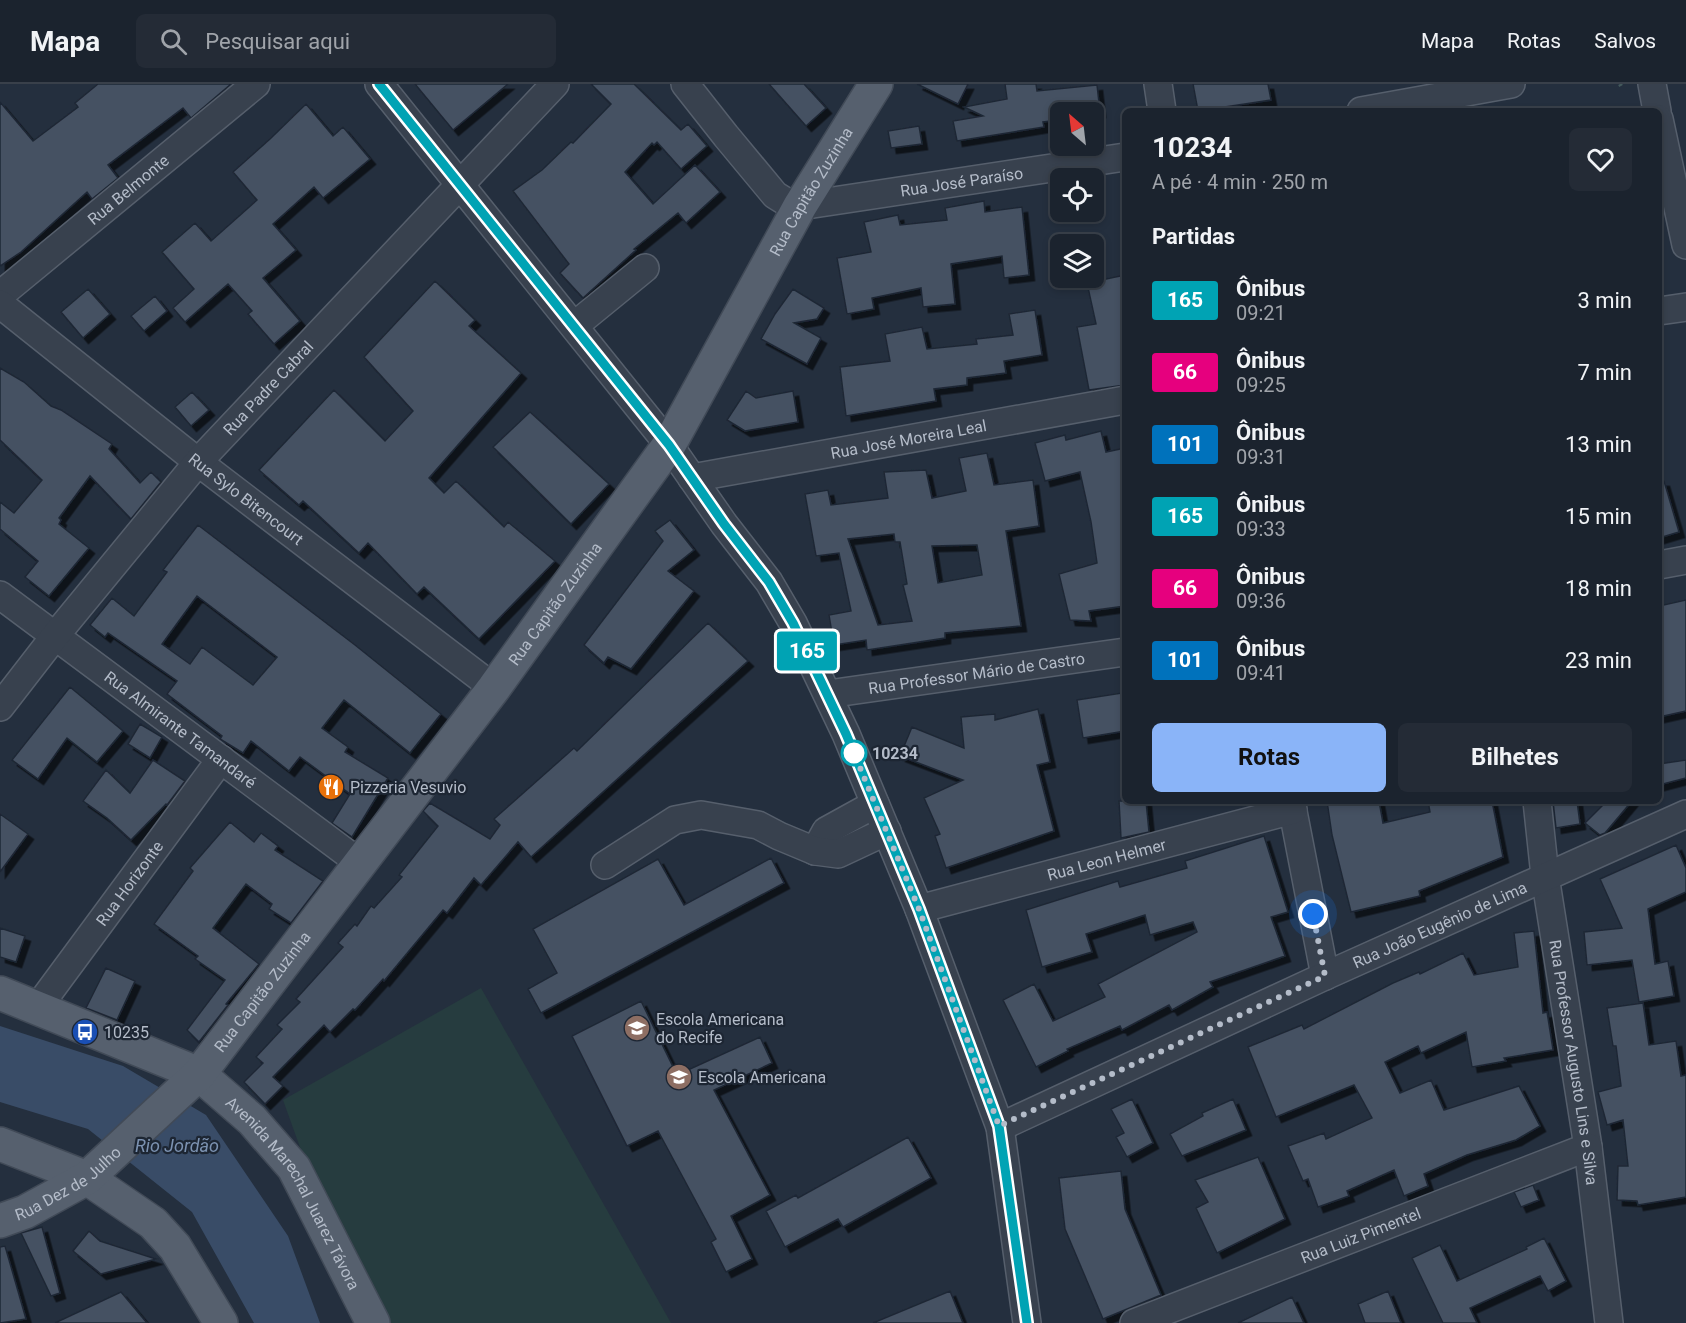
<!DOCTYPE html>
<html lang="pt">
<meta charset="utf-8">
<style>
body{margin:0;font-family:Roboto,sans-serif;background:#242b36;color:#f1f3f6;height:100vh;display:flex;flex-direction:column;font-size:22px;white-space:nowrap}
*{box-sizing:border-box;margin:0}
p{font-size:20px;color:#a0a4aa}
.icon{flex:none;width:33px;height:33px;fill:none;stroke:currentColor;stroke-width:2;stroke-linecap:round;stroke-linejoin:round}
.map{position:relative;flex:1;overflow:hidden}
.sheet{position:absolute;left:1122px;top:24px;width:540px;height:696px;display:flex;flex-direction:column;background:#1b232e;border-radius:9px;box-shadow:0 3px 9px #0003,0 0 0 2px #39404a}
.sheet>*{flex:none}
.badge{padding:0 12px;border-radius:4px;font-size:21px;line-height:39px}
.needle{width:39px;rotate:332deg}
.fabs{position:absolute;left:1050px;top:18px;display:grid;gap:12px}
.fabs a{display:grid;place-items:center;width:54px;height:54px;border-radius:9px;background:#1b232e;box-shadow:0 3px 9px #0003,0 0 0 2px #39404a;font-size:30px}
.you{position:absolute;width:30px;height:30px;margin:-15px;border:4px solid #fff;border-radius:50%;background:#1a73e8;box-shadow:0 0 0 9px #1a73e833}
.map>.badge{position:absolute;translate:-50% -50%;box-shadow:0 0 0 3px #fff}
h2{padding:0 30px;font-size:22px;line-height:54px}
.round{display:grid;place-items:center;flex:none;width:63px;height:63px;border-radius:9px;background:#242b36}
.overview{display:flex;align-items:center;justify-content:space-between;height:102px;padding:0 30px}
h1{font-size:28px;font-weight:700;line-height:45px}
.cta{display:flex;gap:12px;margin-top:auto;padding:12px 30px}
.cta a{flex:1;height:69px;border-radius:9px;background:#8ab4f8;color:#111;font-size:24px;font-weight:700;line-height:69px;text-align:center}
.cta a+a{background:#242b36;color:#f1f3f6}
ul{padding:0;list-style:none}
li{display:flex;align-items:center;gap:18px;height:72px;padding:0 30px}
li div{flex:1}
li b{display:block;font-size:22px}
li em{font-style:normal}
li .badge{min-width:66px;font-weight:700;text-align:center}
header{display:flex;align-items:center;gap:36px;box-sizing:border-box;height:84px;padding:0 30px;background:#1b232e;border-bottom:2px solid #39404a}
header strong{font-size:28px}
nav{display:flex;gap:33px;margin-inline-start:auto;font-size:21px}
.search{width:420px;height:54px;background:#242b36;display:flex;align-items:center;gap:15px;box-sizing:border-box;padding:0 21px;border-radius:9px;color:#a0a4aa;font-size:22px}
.map>svg:first-child{display:block}
</style>
<header>
<strong>Mapa</strong>
<div class="search"><svg class="icon" aria-label="search" viewBox="0 0 24 24"><circle cx="10" cy="10" r="6"/><path d="M15 15l6 6"/></svg>Pesquisar aqui</div>
<nav><a>Mapa</a><a>Rotas</a><a>Salvos</a></nav>
</header>
<div class="map">
<svg width="1686" height="1239" viewBox="0 0 1686 1239">
<defs>
<filter id="shadow"><feDropShadow dx="5.5" dy="5.5" stdDeviation="0" flood-color="#0009"/></filter>
</defs>
<rect width="100%" height="100%" fill="#242f3e"/>
<path fill="#263c3f" d="M481 904 671 1239H363L283 1016Z"/>
<path fill="#394c67" d="M0 942 123 982 206 1031 288 1152 320 1239H254L192 1128 88 1045 0 1018Z"/>
<path fill="#455162" stroke="#1f2835" stroke-width="1.5" fill-rule="evenodd" filter="url(#shadow)" d="M98 0H231L191 34 183 24 108 81 118 94 92 115 87 108 21 168 0 182V18L33 57 78 23 75 19Z
M415 0H508L453 46Z
M591 0H634L681 46 688 40 707 62 681 85 657 58 654 61 652 59 625 88 653 120 695 81 720 108 686 139 678 129 634 165 636 166 583 214 560 189 569 180 513 107 542 86 571 58 573 59 611 20Z
M769 0H804L826 24 806 42Z
M917 0H968L958 20Z
M1005 0H1036L1037 7 1097 1 1100 28H1060V36L1043 38 1044 43 957 57 953 37 983 32 964 23 1007 15Z
M1193 0H1268L1271 16 1198 27Z
M306 20 333 52 343 43 370 75 323 114 314 103 273 140 296 166 263 194 300 237 274 260 248 230 252 227 228 200 185 238 173 224 194 205 162 168 195 139 211 157 257 116 233 88 270 55Z
M919 42 922 60 891 64 888 47Z
M984 117 985 128 1022 123 1029 191 1004 194 1002 172 951 180 955 220 923 223 921 204 872 214 874 225 847 230 837 174 871 168 864 138 898 131 900 141 947 136 945 124Z
M1125 191V301L1089 306 1077 243 1096 240 1087 199Z
M435 197 475 236 469 242 521 289 429 394 444 409 456 397 504 443 508 438 555 477 479 555 424 503 417 510 368 459 359 469 303 417 299 421 259 386 334 306 385 357 413 327 364 273Z
M88 205 110 230 83 254 61 228Z
M793 205 824 224 817 235 794 239 821 254 807 280 761 255 775 230Z
M155 212 167 227 144 247 131 232Z
M1035 226 1042 271 1004 277 1006 289 967 294V301L934 305 936 317 846 332 840 283 890 277 885 250 922 243 927 265 977 260 976 255 1013 251 1009 230Z
M0 284 24 298 51 322 61 326 112 360 109 365 140 399 151 388 161 398 131 435 90 392 59 434 61 436 59 440 89 464 49 512 25 493 38 477 0 445V418L14 429 42 396 0 356Z
M746 307 756 314 793 307 798 338 745 347 727 336Z
M192 308 209 326 191 342 175 323Z
M530 328 609 400 571 440 493 363Z
M1101 347 1106 368 1125 364V522L1089 527 1091 537 1070 536 1059 490 1097 479 1091 438 1080 388 1045 397 1035 359 1065 351 1066 356Z
M987 369 994 401 1033 396 1039 442 1006 447 1021 542 945 549V554L867 566 866 556 834 561 829 531 851 527 839 469 816 472 805 410 828 406 831 421 888 414 884 388 926 386 932 414 966 407 959 374ZM894 450 895 458H900L907 500 903 501 912 537 878 541 848 455ZM977 461 982 491 938 499 932 462Z
M1659 397H1664L1679 448 1659 454Z
M670 436 694 466 668 487 694 507 631 585 608 573 604 579 584 561 663 457 655 447Z
M198 441 355 561 441 630 410 669 344 616 322 644 348 663 345 668 388 694 352 753 332 739 350 710 300 673 289 687 251 657 243 669 220 655 222 652 167 610 177 597 108 549 105 553 90 541 112 514 134 532 167 488 163 486ZM197 512 277 573 253 601 202 563 190 580 162 560Z
M1686 516V627L1659 633V522Z
M708 539 748 577 531 773 518 758 481 801 474 794 447 829 443 826 384 897 383 895 355 926 353 925 330 948 324 941 273 993 283 1002 265 1020 244 998 263 979 256 973 282 945 277 941 300 918 296 915 343 863 338 859 355 840 357 842 371 822 374 824 402 793 399 791 438 742 423 727 430 719 490 755 500 741 494 735 574 664 577 667Z
M70 603 123 647 97 678 67 654 38 695 12 676Z
M1122 609 1125 647 1083 654 1077 616Z
M1038 625 1050 678 1037 681 1054 747 946 784 935 752 940 750 924 714 963 696 900 672 912 643 964 664 961 633 995 630V636Z
M140 640 162 653 150 674 128 660Z
M153 676 185 697 167 721 166 720 131 756 107 734 83 717 106 686 130 709Z
M1686 676V694L1659 701V680Z
M1119 717H1146L1149 748 1121 754Z
M1327 717H1379L1383 739 1430 728 1428 717H1492L1503 773 1419 807 1420 812 1351 828 1332 751Z
M1553 717H1577L1580 740 1556 744Z
M1607 717H1632L1605 749 1600 751 1585 739Z
M0 730 28 750 0 788Z
M230 738 254 758 261 749 278 762 275 766 323 797 291 839 269 825 272 820 246 800 213 844 259 880 226 920 228 921 199 958 187 946 225 896 195 875 198 872 154 840 193 787 190 784Z
M1264 752 1288 828 1271 833 1285 872 1210 898 1213 903 1172 926 1169 921 1122 946 1120 942 1067 965 1068 967 1036 983 1003 916 1034 900 1053 937 1105 913 1098 900 1197 848 1193 838 1150 851 1145 831 1086 850 1092 868 1042 883 1026 826 1118 797 1120 803 1187 784 1185 777Z
M1676 761 1686 784V808L1648 825 1655 880 1668 877 1674 912 1639 918 1632 876 1587 881 1584 848 1622 844 1600 795Z
M771 774 784 799 541 929 528 905 557 889 533 845 658 775 684 821Z
M0 844 25 852 16 878 0 873Z
M1534 847 1543 929 1547 928 1553 966 1504 974 1506 977 1472 983 1466 948 1421 969 1418 962 1385 978 1400 1009 1431 996 1444 1026 1519 1002 1540 1042 1516 1056 1467 1071 1424 1090 1428 1102 1404 1112 1394 1086 1347 1107 1349 1112 1318 1123 1308 1095 1303 1097 1288 1062 1324 1049 1326 1055 1372 1034 1354 1001 1276 1033 1248 963 1302 941 1304 945 1393 899 1419 888 1420 890 1463 869 1474 891 1518 883 1514 849Z
M106 884 135 897 117 936 86 924Z
M641 917 677 991 760 953 772 979 714 1006 770 1111 731 1132 752 1175 726 1188 711 1158 716 1155 658 1047 627 1062 572 952Z
M1643 919 1649 961 1676 957 1681 992 1686 991V1113L1638 1121 1637 1117 1617 1116 1618 1082H1628L1623 1036 1607 1041 1598 1008 1621 1002 1616 962H1613L1607 924Z
M1132 1015 1153 1059 1127 1073 1116 1053 1124 1049 1111 1025Z
M1233 1015 1246 1046 1182 1072 1170 1050 1203 1032 1202 1029Z
M908 1053 931 1094 843 1143 838 1135 785 1163 766 1127 796 1111 798 1114Z
M1258 1073 1285 1135 1217 1169 1196 1124 1208 1118 1195 1096Z
M1121 1087 1125 1125 1161 1211 1103 1235 1065 1145 1059 1094Z
M1533 1101 1539 1116 1521 1123 1514 1108Z
M42 1143 60 1209 51 1212 21 1149Z
M89 1147 100 1157 156 1175 101 1190 73 1167Z
M1544 1154 1566 1197 1548 1207 1540 1192 1470 1224 1477 1239H1443L1412 1174 1440 1161 1457 1197 1527 1165 1526 1163Z
M5 1162 26 1235 0 1239V1163Z
M950 1207 963 1239H873Z
M1388 1207 1401 1239H1365L1358 1220Z
M121 1208 147 1239H55Z
M1292 1213 1304 1239H1238Z"/>
<g fill="none" stroke-linecap="round" stroke-linejoin="round">
<g stroke="#565f6c" stroke-width="30">
<g id="minor">
<path d="M379 0 669 361 724 440 769 498 793 539 846 650 919 825 1000 1043 1027 1239"/>
<path id="s1" d="M685 0 726 52 775 111 788 119 800 122 1125 73"/>
<path d="M1158 0 1162 27"/>
<path d="M1652 0 1657 27"/>
<path d="M1361 27 1511 0"/>
<path d="M1659 35 1686 161"/>
<path id="s2" d="M0 211 256 0"/>
<path id="s3" d="M0 220 198 378 494 604"/>
<path d="M1659 227 1686 223"/>
<path d="M574 242 645 184"/>
<path id="s4" d="M692 394 1125 316"/>
<path d="M1659 481 1686 476"/>
<path id="s5" d="M0 511 360 779"/>
<path id="s6" d="M828 610 1125 568"/>
<path id="s7" d="M0 623 55 552 198 378 555 0"/>
<path d="M1291 717 1325 892"/>
<path id="s8" d="M1537 717 1545 792 1588 1063 1609 1239"/>
<path d="M815 767 826 747 875 720"/>
<path d="M605 781 675 736 701 731 758 741 779 752 815 767 838 770 887 747"/>
<path id="s9" d="M919 825 1293 726"/>
<path id="s10" d="M38 923 221 675"/>
<path id="s11" d="M1000 1043 1325 892 1686 730"/>
<path id="s12" d="M1134 1239 1588 1063"/>
</g>
</g>
<g stroke="#414a57" stroke-width="36">
<g id="major">
<path id="s13" d="M0 909 199 990 252 1036 294 1084 373 1239"/>
<path d="M0 1060 87 1094 153 1139 175 1163 221 1239"/>
<path id="s14" d="M0 1137 25 1128 87 1094 199 990 494 604 669 361 800 122 876 0"/>
</g>
</g>
<path stroke="#44595c" stroke-width="4" stroke-dasharray="4.5 4.5" stroke-linecap="butt" d="M1620 0 1621 2"/>
<use href="#minor" stroke="#38414e" stroke-width="27"/>
<use href="#major" stroke="#56606e" stroke-width="33"/>
</g>
<g fill="none" stroke-linecap="round" stroke-linejoin="round">
<g stroke="#fff" stroke-width="14">
<path id="line" d="M379 0 669 361 724 440 769 498 793 539 846 650 919 825 999 1042 1027 1239"/>
</g>
<use href="#line" stroke="#00a3b4" stroke-width="9"/>
<path stroke="#b4bcc9" stroke-width="6" stroke-dasharray="0 10.8" d="M854 669 853 667 919 825 999 1042 1325 892 1313 830"/>
</g>
<defs>
<g id="restaurant-disc" transform="scale(1.35)"><circle r="9.5" fill="#e8710a" stroke="#1d2633"/><path d="M-5-6h1v4h1v-4h1v4h1v-4h1v5L-1.5 .5V6h-2V.5L-5-1ZM5-6V6H3V1.5H1.5Q1.5-4 5-6Z" fill="#fff"/></g>
<g id="school-disc" transform="scale(1.35)"><circle r="9.5" fill="#8d6e63" stroke="#1d2633"/><path d="M0-5L7-2L0 1L-7-2ZM-4 1L0 2.5L4 1V4Q0 6-4 4Z" fill="#fff"/></g>
<g id="bus-disc" transform="scale(1.35)"><circle r="9.5" fill="#1a4fb4" stroke="#1d2633"/><path d="M-5-6H5V4H4V6H2V4H-2V6H-4V4H-5ZM-3.5-4V0h7V-4ZM-3.5 1.2v1.5H-2V1.2ZM2 1.2v1.5H3.5V1.2Z" fill="#fff"/></g>
</defs>
<g fill-rule="evenodd">
<use href="#restaurant-disc" x="331" y="703"/>
<use href="#school-disc" x="637" y="944"/>
<use href="#bus-disc" x="85" y="948"/>
<use href="#school-disc" x="679" y="993"/>
</g>
<circle fill="#fff" stroke="#00a3b4" stroke-width="3" cx="854" cy="669" r="12"/>
<g text-anchor="middle" stroke-width="4.5" stroke-linejoin="round" paint-order="stroke">
<g font-size="16" fill="#b4bcc9" stroke="#1d2633">
<text dy="6" stroke="none"><textPath href="#s1" startOffset="334">Rua José Paraíso</textPath></text>
<text dy="6" stroke="none"><textPath href="#s2" startOffset="166">Rua Belmonte</textPath></text>
<text dy="6" stroke="none"><textPath href="#s14" startOffset="1326">Rua Capitão Zuzinha</textPath></text>
<text dy="6" stroke="none"><textPath href="#s7" startOffset="417">Rua Padre Cabral</textPath></text>
<text dy="6" stroke="none"><textPath href="#s4" startOffset="220">Rua José Moreira Leal</textPath></text>
<text dy="6" stroke="none"><textPath href="#s3" startOffset="314">Rua Sylo Bitencourt</textPath></text>
<text dy="6" stroke="none"><textPath href="#s14" startOffset="840">Rua Capitão Zuzinha</textPath></text>
<text dy="6" stroke="none"><textPath href="#s6" startOffset="150">Rua Professor Mário de Castro</textPath></text>
<text dy="6" stroke="none"><textPath href="#s5" startOffset="225">Rua Almirante Tamandaré</textPath></text>
<text dy="6" stroke="none"><textPath href="#s9" startOffset="194">Rua Leon Helmer</textPath></text>
<text dy="6" stroke="none"><textPath href="#s10" startOffset="154">Rua Horizonte</textPath></text>
<text dy="6" stroke="none"><textPath href="#s11" startOffset="484">Rua João Eugênio de Lima</textPath></text>
<text dy="6" stroke="none"><textPath href="#s14" startOffset="354">Rua Capitão Zuzinha</textPath></text>
<text dy="6" stroke="none"><textPath href="#s8" startOffset="264">Rua Professor Augusto Lins e Silva</textPath></text>
<text dy="6" stroke="none"><textPath href="#s14" startOffset="78">Rua Dez de Julho</textPath></text>
<text dy="6" stroke="none"><textPath href="#s13" startOffset="369">Avenida Marechal Juarez Távora</textPath></text>
<text dy="6" stroke="none"><textPath href="#s12" startOffset="243">Rua Luiz Pimentel</textPath></text>
</g>
<g font-size="16" font-weight="bold" fill="#b4bcc9" stroke="#1d2633" text-anchor="start">
<text x="872" y="675">10234</text>
</g>
<g font-size="16" fill="#b4bcc9" stroke="#1d2633" text-anchor="start">
<text x="350" y="709">Pizzeria Vesuvio</text>
<text x="656" y="941">Escola Americana<tspan x="656" dy="18">do Recife</tspan></text>
<text x="104" y="954">10235</text>
<text x="698" y="999">Escola Americana</text>
</g>
<g font-size="18" font-style="italic" fill="#7c92b1" stroke="#1d2633">
<text x="177" y="1068">Rio Jordão</text>
</g>
</g>
</svg>
<div class="fabs">
<a><svg class="needle" viewBox="-14 -14 28 28"><path d="M0-13l5 13h-10z" fill="#e53935"/><path d="M0 13l5-13h-10z" fill="#a0a4aa"/></svg></a>
<a><svg class="icon" aria-label="locate" viewBox="0 0 24 24"><circle cx="12" cy="12" r="6"/><path d="M12 2v4M12 18v4M2 12h4M18 12h4"/></svg></a>
<a><svg class="icon" aria-label="layers" viewBox="0 0 24 24"><path d="M12 4l9 5-9 5-9-5zM3 14l9 5 9-5"/></svg></a>
</div>
<div class="you" style="left:1313px;top:830px"></div>
<b class="badge" style="left:807px;top:567px;background:#00a3b4;color:#fff">165</b>
<section class="sheet">
<div class="overview"><div><h1>10234</h1><p>A pé · 4 min · 250 m</p></div><a class="round"><svg class="icon" aria-label="heart" viewBox="0 0 24 24"><path d="M12 20l-8-8c-3-5 5-10 8-4 3-6 11-1 8 4z"/></svg></a></div>
<h2>Partidas</h2>
<ul>
<li><span class="badge" style="background:#00a3b4;color:#fff">165</span><div><b>Ônibus</b><p>09:21</p></div><em>3 min</em></li>
<li><span class="badge" style="background:#e6007e;color:#fff">66</span><div><b>Ônibus</b><p>09:25</p></div><em>7 min</em></li>
<li><span class="badge" style="background:#0072bc;color:#fff">101</span><div><b>Ônibus</b><p>09:31</p></div><em>13 min</em></li>
<li><span class="badge" style="background:#00a3b4;color:#fff">165</span><div><b>Ônibus</b><p>09:33</p></div><em>15 min</em></li>
<li><span class="badge" style="background:#e6007e;color:#fff">66</span><div><b>Ônibus</b><p>09:36</p></div><em>18 min</em></li>
<li><span class="badge" style="background:#0072bc;color:#fff">101</span><div><b>Ônibus</b><p>09:41</p></div><em>23 min</em></li>
</ul>
<div class="cta"><a>Rotas</a><a>Bilhetes</a></div>
</section>
</div>
